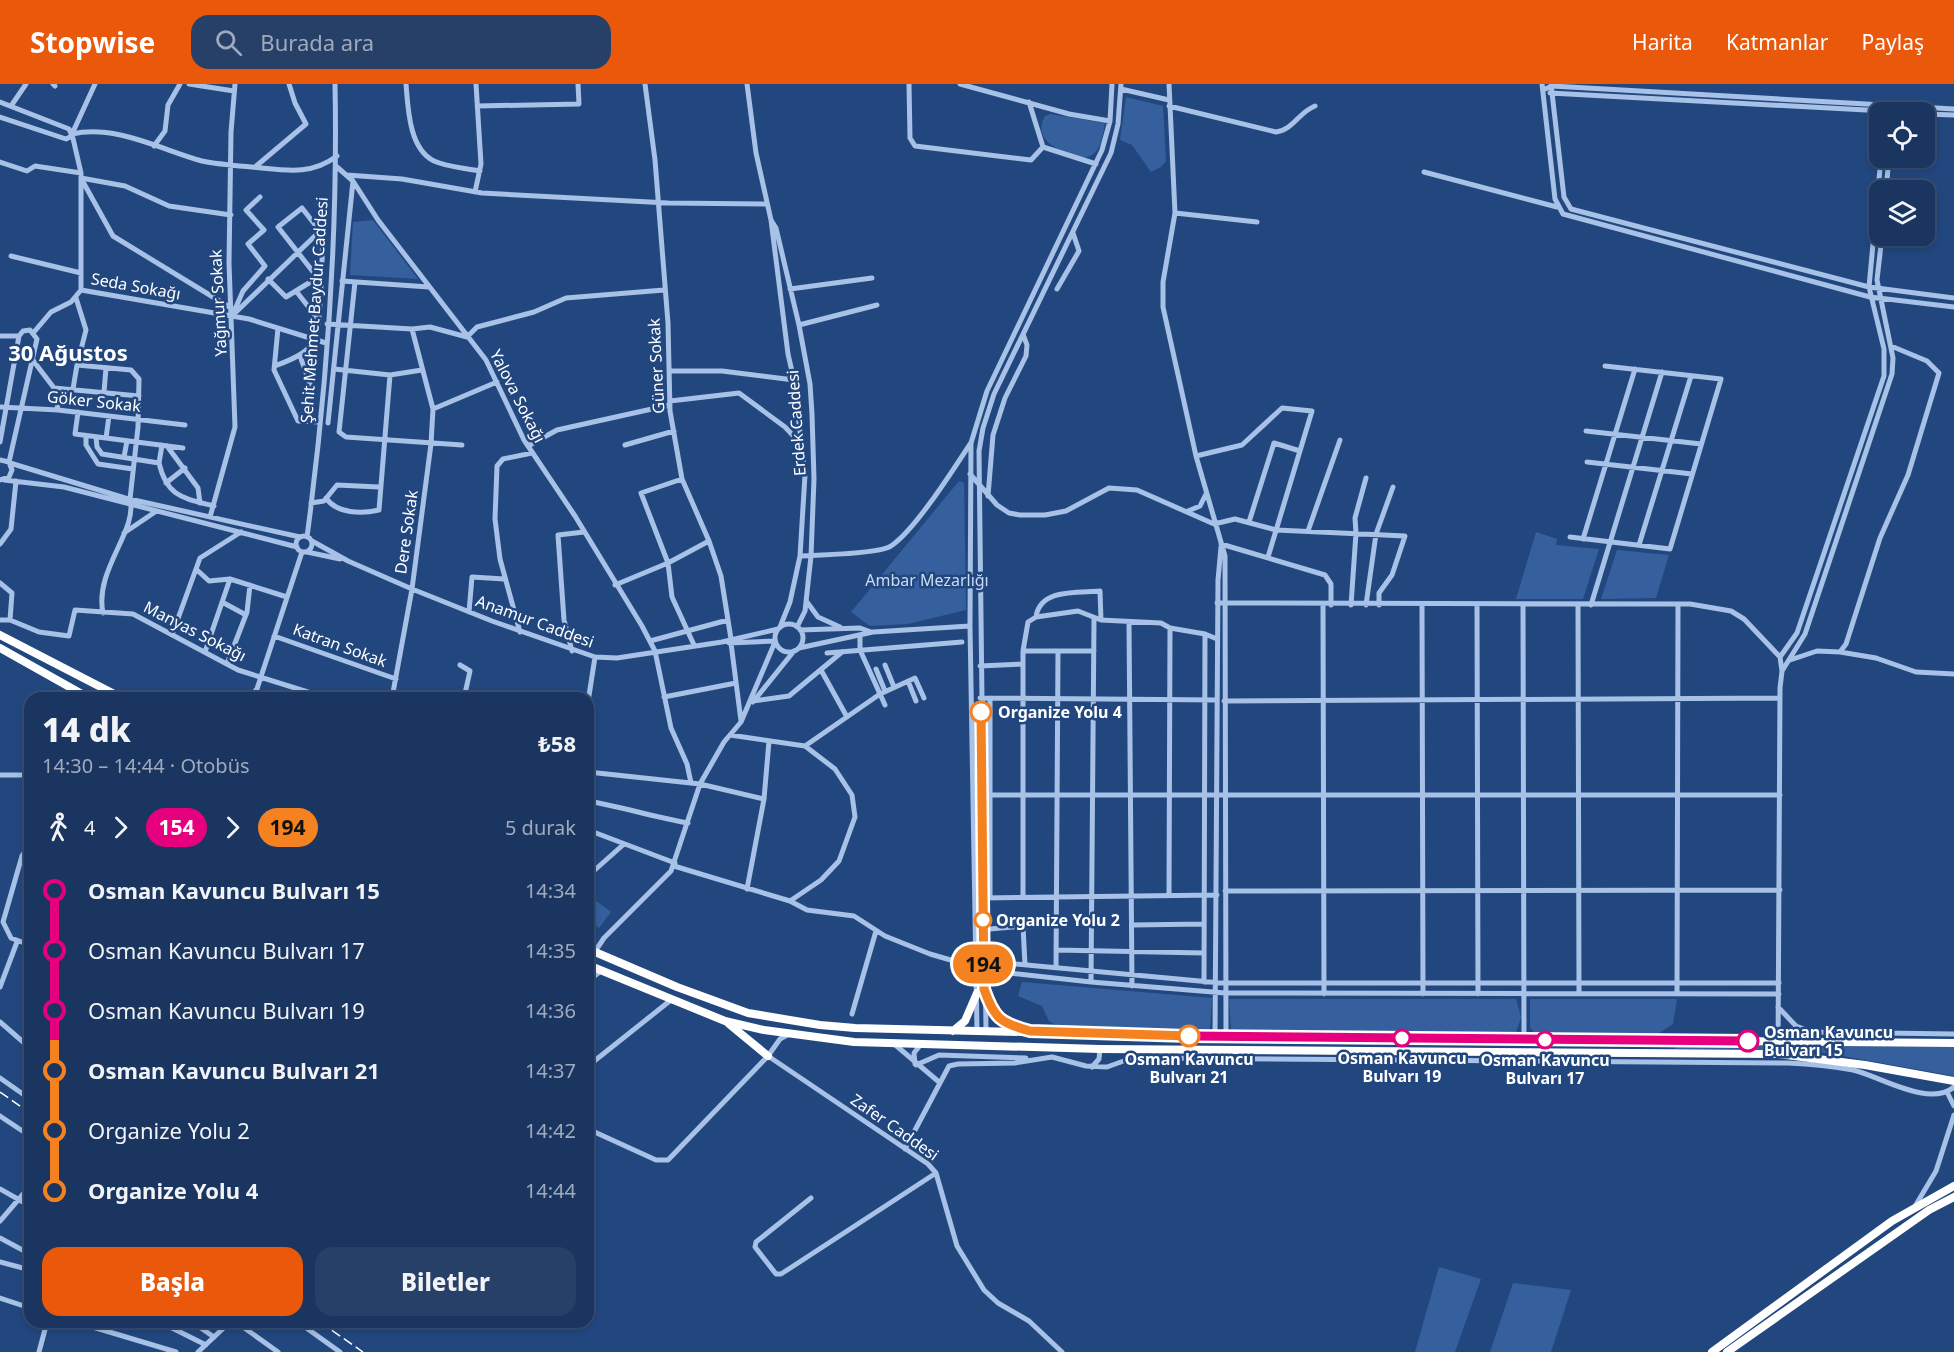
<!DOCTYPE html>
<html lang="tr">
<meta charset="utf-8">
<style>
body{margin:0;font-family:"Noto Sans",sans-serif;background:#274068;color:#f1f3f6;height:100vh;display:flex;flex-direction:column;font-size:22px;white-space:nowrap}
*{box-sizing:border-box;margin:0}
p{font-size:20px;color:#9fabbd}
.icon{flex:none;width:33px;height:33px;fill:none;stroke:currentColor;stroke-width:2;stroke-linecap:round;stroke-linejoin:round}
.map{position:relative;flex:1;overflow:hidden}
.side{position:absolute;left:24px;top:608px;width:570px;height:636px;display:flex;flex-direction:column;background:#1a355f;border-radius:18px;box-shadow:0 3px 9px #0003,0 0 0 2px #385074}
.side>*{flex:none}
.badge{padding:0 12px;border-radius:20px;font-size:21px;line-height:39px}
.buttons{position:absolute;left:1869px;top:18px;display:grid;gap:12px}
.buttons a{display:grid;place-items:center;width:66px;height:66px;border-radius:12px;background:#1a355f;box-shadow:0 3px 9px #0003,0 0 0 2px #385074;font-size:30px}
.map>.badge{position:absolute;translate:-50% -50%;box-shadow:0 0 0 3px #fff}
.legs{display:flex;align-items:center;gap:9px;height:66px;padding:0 18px;font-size:20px}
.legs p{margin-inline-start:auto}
.overview{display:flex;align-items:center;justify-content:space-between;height:102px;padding:0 18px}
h1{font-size:33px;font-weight:800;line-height:45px}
.button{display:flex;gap:12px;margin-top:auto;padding:12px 18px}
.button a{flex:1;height:69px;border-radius:18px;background:#ea580c;color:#fff;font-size:24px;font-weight:800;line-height:69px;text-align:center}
.button a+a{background:#274068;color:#f1f3f6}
ul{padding:0 18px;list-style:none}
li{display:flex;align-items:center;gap:21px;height:60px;font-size:22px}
li i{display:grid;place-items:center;width:9px;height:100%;margin:0 8px;background:currentColor}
li i::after{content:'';width:15px;height:15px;margin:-8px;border:4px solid;border-radius:50%;background:#1a355f}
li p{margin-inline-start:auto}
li:first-child i{background:linear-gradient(#0000 50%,currentColor 0)}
li:last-child i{background:linear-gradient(currentColor 50%,#0000 0)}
header{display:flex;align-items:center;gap:36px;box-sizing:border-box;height:84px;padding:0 30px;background:#ea580c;color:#fff}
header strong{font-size:28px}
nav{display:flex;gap:33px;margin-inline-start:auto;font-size:21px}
.search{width:420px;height:54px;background:#274068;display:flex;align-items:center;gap:15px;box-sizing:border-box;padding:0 21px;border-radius:18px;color:#9fabbd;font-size:22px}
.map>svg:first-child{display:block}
</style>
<header>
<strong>Stopwise</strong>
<div class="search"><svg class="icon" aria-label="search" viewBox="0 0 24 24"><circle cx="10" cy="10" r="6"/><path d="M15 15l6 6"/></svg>Burada ara</div>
<nav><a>Harita</a><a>Katmanlar</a><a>Paylaş</a></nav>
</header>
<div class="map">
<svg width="1954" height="1268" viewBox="0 0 1954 1268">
<rect width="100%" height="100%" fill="#22477f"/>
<path fill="#35609d" d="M1126 13 1163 22 1166 77 1161 83 1151 88 1132 61 1120 56Z
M1050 30 1105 39C1102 54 1101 72 1083 74 1065 69 1030 58 1045 32Z
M373 136 418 195 350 191 353 138Z
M959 397 964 399 966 526 908 540 870 542 851 528Z
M1536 448 1557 455 1556 461 1599 465 1583 515H1516Z
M1617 466 1669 471 1656 514 1601 515Z
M591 813 611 828 599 844 588 835V817Z
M1022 898 1212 914 1210 945 1058 942 1049 937 1042 922 1018 912Z
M1229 915H1516L1521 933 1516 949 1231 946Z
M1530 915H1677L1673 940 1658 950H1535L1530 943Z
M1675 961 1954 963V992L1826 969 1768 965H1675Z
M1439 1183 1481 1195 1455 1268H1415Z
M1513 1199 1571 1206 1551 1268H1490Z"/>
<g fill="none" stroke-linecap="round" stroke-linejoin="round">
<path stroke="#a7c1e7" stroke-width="5" d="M53 0 55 2
M189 0 234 7
M406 0C408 24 409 65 434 77 447 83 465 84 480 87
M645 0 655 76 668 239 670 327 682 395 709 457 721 492 731 555
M747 0 756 69 771 136 788 270 794 296 805 391 800 472 790 518 780 543
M909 0 910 54 915 62 1031 76 1043 63
M960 0 1069 30 1110 37
M1169 0 1175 129 1163 198V223L1196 372 1225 472 1226 953
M1542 0 1555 115 1563 130 1870 213 1954 223
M1551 0 1564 113 1571 125 1869 203 1954 214
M1121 5 1169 16
M1543 6 1552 2 1954 25
M1550 9 1903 28
M0 18 69 45 72 52 66 55 0 33
M1029 18 1043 63
M11 22 26 0
M477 22 579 20 578 0
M1169 22 1276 48C1293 46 1299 28 1315 22
M1924 30 1954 31
M72 50C115 40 162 66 202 77 221 81 242 82 262 84 290 87 313 90 337 72
M154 62 165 47 168 21 180 0
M1043 63 1096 80
M0 78 27 87 35 82 81 89
M255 83 306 40 295 19 289 0
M337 83 353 97 378 136 486 276 524 356 575 432 642 542 655 567 671 644 687 680 691 699
M1424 88 1557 123
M347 91 402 95 482 109 668 119 767 120
M81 94 125 102 169 122 231 131
M82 96 113 152 231 224
M1886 106 1889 74
M475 108 481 80 476 0
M1175 129 1257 138
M771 136 776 144 799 241 810 300 812 330 814 395 811 472 805 527 797 543
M11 172 81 189
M268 195 286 213 317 194
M342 197 429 203
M355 198 339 348 346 353 462 361
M790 205 872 194
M1057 205 1079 167 1073 149
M81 206 249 235 326 259
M296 207 318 235
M76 214 86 246 77 281
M235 229 320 147
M232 232 243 207 265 182 248 160 264 146 246 126 260 113
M327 240 412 245 430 243 467 253 477 243 534 228 566 214 664 206
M799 241 877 221
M278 244 274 286 298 337 319 338
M34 248 51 228 71 218 81 206V89L72 50 95 0
M0 252H19
M300 272 310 300 308 337
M32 275 54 304 58 326
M275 282C290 276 304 271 314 258 321 248 322 169 323 151L302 124 278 143 321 198
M669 287H722L794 296
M390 291 422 286
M54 304 139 312
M73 305 77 281 131 286 139 295 138 343 130 415C138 447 94 486 103 529
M104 308 106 284
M670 317 739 309 785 343 802 361
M0 323 58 326 185 341
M433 325 497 298
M78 328 75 350 183 364
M328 339 353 97
M1586 347 1701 360
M86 352V361L98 380 133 385
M96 353 97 363 102 370 159 379C167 413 183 414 214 422
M106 354 109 332
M0 358 19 252 23 247 30 246 37 255 9 378
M625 361 674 347
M167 362 198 404 200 419
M528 362 557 346 670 321
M1196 372 1242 361 1282 324 1312 327 1268 473
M124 373 127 357
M0 376 9 378 12 386 9 393 0 396
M1587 378 1692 390
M10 379 125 414 300 453
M159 379 162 361
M970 390 997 421 1009 429 1020 431H1045L1066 427 1109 404 1137 406 1214 440
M682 395 641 409 668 479 672 513 694 561
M4 396 64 403 297 463
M166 399 185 384
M988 412 993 351 1005 314 1026 272 1027 261 1023 250
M326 414C337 430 362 430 379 426L390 291 334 285
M311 419 324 417 337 401 379 403
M1188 427 1200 422 1206 410
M210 433 235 343 229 179 231 48 235 0
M1249 438 1274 359 1300 367
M1214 440 1235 435 1276 446 1405 452 1392 491 1379 509V521
M1308 447 1340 356
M124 449 155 428
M296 460a8 8 0 1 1 16 0a8 8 0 1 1-16 0Z
M307 453C327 303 338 151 335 0
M1570 453 1670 465 1721 295 1605 282
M1583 455 1635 285
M312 457 348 477 412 505 492 537 595 573 617 574 722 558 778 545
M0 460 11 445 16 397
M1221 460 1325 491 1331 500V521
M1639 461 1691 292
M307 468 340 475
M800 472C817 471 879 470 891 462 915 446 953 386 970 360
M196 485 209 497 230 495 287 513
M0 499 12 509 10 536
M615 501 668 479 709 457
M222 518 246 531
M807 518 818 533 840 543
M1217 519 1690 520 1731 527 1744 535 1780 573 1782 587 1780 604 1778 970
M1422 520 1423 910
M1477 520 1478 910
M1323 521 1324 910
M1351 521 1356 449 1355 434 1366 394
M1366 521 1376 450 1393 403
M1523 521 1524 955
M1578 521 1579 910
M1591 521 1662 288
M469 528 472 493 504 495
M1036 533C1040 504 1078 509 1100 507L1101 536
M0 536H10L39 548 69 552 75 526 133 530 238 586 327 614
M1129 538 1132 902
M775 554a14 14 0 1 1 28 0a14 14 0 1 1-28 0Z
M800 546 860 544 871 548
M520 548 500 475 495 435 497 382 503 375 532 369
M172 551 200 474 241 448
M274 552 396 595
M860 553V566L885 621
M650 557 728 536
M729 559 775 557
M731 559 741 637
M799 564 873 548 970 542
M572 567 564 536 558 451 584 448
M1023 567H1094
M205 568 230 495
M1840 568 1876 574 1916 588 1954 590
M827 569 962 558
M1780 573 1797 549 1884 292V265L1869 203 1881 74
M1790 576 1817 567 1840 568 1846 560 1880 454 1908 391 1939 289 1927 277 1891 262
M227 580 247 528 250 501
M460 581 470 587 464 614
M885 581 894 603
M980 582 1023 580
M876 585 885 607
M821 586 847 633
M1782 587 1805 550 1892 290 1893 274 1877 196 1882 152
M908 597 916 617
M256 606 265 614
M664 613 736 599
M254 614 302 468
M392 614 412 505 431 360 433 325 412 245
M980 614 1217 616
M753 617 789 612 842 568
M1224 617 1780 614
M588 618 595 573
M753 618 794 567
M730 651 805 662 835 685 852 711 855 733 839 777 821 796 790 817
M805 662 880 610 915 594 924 614
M588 688 700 700 764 715
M0 691H30
M981 711H1780
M588 717C622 723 654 733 688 739
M588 746 675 779
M30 760 22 772 3 838 11 854 30 861
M674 782 790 817 807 826 854 832 885 852 930 870 961 879 976 881 983 877 1221 899H1779
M588 792 624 760
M747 805 764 715 769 657
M1225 807 1780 806
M1169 812 1170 544
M1023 813V567L1028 538 1036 533 1078 527 1101 536 1161 539 1170 544 1205 550
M983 814 1217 811
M990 814V614
M1132 841 1204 840
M1023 842 1025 881
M990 845 1056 839
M1056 866 1204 869
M594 869 604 854 671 787 700 700 724 658 741 638 775 558
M1056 884 1058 567
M982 886 1091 898 1225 909 1779 910
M588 897 601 887
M1091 898 1094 535
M1204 898 1205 550 1217 555
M0 903 17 858
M1677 910 1678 520
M1778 923 1796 942 1812 948 1954 950
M852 930 876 847
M0 938 30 964
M977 947 970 542 971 359 987 307 1102 66 1110 37 1112 0
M986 947 979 367 983 344 994 310 1111 69 1118 40 1121 0
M1215 953 1218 496 1221 463
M893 959 939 998
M768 972 928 1080 936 1089 957 1162 984 1206 998 1219 1029 1237 1062 1268
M915 980 914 969 922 959
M916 981 939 971 1026 974
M588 982 671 916
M1092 983 1099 975 1100 965
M0 994 30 1015
M1947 1008 1954 1022
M0 1032 30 1052
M588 1045 656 1076H668L768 972 780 955 789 950
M905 1065 949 982 958 980 1015 979 1052 973 1086 982 1107 983 1132 974 1788 979C1810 980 1831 982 1853 986 1880 992 1929 1024 1954 1003
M0 1105 30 1122
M811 1114 756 1158 755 1163 776 1190H781L936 1089
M1914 1124 1936 1087 1954 1031
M0 1137 30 1102
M0 1154 30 1170
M0 1178 30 1186
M0 1214 30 1224
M76 1238 176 1268
M160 1238 206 1261
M192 1238 214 1253
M236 1238 278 1268
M298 1238 340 1268
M39 1268 47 1238
M198 1268 230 1238"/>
<path stroke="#fff" stroke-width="8" d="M0 551 122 614
M0 564 89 614
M588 865 677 903 748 929 820 941 855 944 1189 952 1954 959
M588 881 725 937 764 946 854 958 1100 965 1778 970 1865 981 1954 997
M984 905C991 926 997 939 1020 944
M729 940 768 972
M953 947 965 937 977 909
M1712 1268 1892 1137 1954 1102
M1727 1268 1929 1126 1954 1113"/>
<path stroke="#fff" stroke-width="1.5" stroke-dasharray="10 4.5" stroke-linecap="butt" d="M0 1008 30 1029
M320 1238 363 1268"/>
</g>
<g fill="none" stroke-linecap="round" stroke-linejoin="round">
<g stroke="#fff" stroke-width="14">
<path id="line-1" d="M1189 952 1748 957"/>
</g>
<g stroke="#fff" stroke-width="14">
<path id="line-2" d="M981 628 984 905C994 934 1000 939 1030 947L1189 952"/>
</g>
<use href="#line-1" stroke="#e6007e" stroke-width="9"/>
<use href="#line-2" stroke="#f58220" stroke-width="9"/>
</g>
<g fill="#fff" stroke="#f58220" stroke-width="3">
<circle cx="981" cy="628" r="10"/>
<circle cx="983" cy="836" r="8"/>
<circle cx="1189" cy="952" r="10"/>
</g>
<g fill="#fff" stroke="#e6007e" stroke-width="3">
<circle cx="1402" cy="954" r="8"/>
<circle cx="1545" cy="956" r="8"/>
<circle cx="1748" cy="957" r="10"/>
</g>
<g text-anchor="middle" stroke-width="5" stroke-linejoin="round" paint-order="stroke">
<g font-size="16" fill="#fff" stroke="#22477f">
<text transform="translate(136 202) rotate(10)" y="6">Seda Sokağı</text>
<text transform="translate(218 219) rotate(-93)" y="6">Yağmur Sokak</text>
<text transform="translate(314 226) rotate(-86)" y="6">Şehit Mehmet Baydur Caddesi</text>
<text transform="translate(656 282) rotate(-93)" y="6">Güner Sokak</text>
<text transform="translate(518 312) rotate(63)" y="6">Yalova Sokağı</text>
<text transform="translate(94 317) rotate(6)" y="6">Göker Sokak</text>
<text transform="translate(796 339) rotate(-94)" y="6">Erdek Caddesi</text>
<text transform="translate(406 448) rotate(-82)" y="6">Dere Sokak</text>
<text transform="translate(535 537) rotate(20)" y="6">Anamur Caddesi</text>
<text transform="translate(195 547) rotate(27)" y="6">Manyas Sokağı</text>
<text transform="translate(340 561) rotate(20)" y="6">Katran Sokak</text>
<text transform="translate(895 1043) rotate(35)" y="6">Zafer Caddesi</text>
</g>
<g font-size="16" fill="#cadcf5" stroke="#22477f">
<text x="927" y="502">Ambar Mezarlığı</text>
</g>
<g font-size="16" font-weight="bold" fill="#fff" stroke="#22477f" text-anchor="start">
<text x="998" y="634">Organize Yolu 4</text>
<text x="996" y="842">Organize Yolu 2</text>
<text x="1764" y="954">Osman Kavuncu<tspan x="1764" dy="18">Bulvarı 15</tspan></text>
<text x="1402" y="980" text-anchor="middle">Osman Kavuncu<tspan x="1402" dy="18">Bulvarı 19</tspan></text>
<text x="1189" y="981" text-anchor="middle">Osman Kavuncu<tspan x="1189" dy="18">Bulvarı 21</tspan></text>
<text x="1545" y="982" text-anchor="middle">Osman Kavuncu<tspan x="1545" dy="18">Bulvarı 17</tspan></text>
</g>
<g font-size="22" font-weight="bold" fill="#fff" stroke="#22477f">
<text x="68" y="277">30 Ağustos</text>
</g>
</g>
</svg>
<div class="buttons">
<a><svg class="icon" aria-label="locate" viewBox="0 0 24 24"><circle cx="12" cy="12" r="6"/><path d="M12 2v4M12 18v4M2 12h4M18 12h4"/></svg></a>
<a><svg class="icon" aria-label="layers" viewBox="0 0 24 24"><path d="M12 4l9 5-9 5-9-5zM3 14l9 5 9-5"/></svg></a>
</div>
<b class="badge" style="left:983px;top:880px;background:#f58220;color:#111">194</b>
<section class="side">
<div class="overview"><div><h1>14 dk</h1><p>14:30 – 14:44 · Otobüs</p></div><b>₺58</b></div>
<div class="legs"><svg class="icon" aria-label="walk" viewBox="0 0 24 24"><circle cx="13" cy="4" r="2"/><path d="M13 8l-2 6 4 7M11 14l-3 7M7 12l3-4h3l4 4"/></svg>4<svg class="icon" aria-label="forward" viewBox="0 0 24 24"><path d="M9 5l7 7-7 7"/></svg><b class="badge" style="background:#e6007e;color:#fff">154</b><svg class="icon" aria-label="forward" viewBox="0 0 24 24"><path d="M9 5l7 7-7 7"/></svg><b class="badge" style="background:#f58220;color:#111">194</b><p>5 durak</p></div>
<ul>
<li><i style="color:#e6007e"></i><b>Osman Kavuncu Bulvarı 15</b><p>14:34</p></li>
<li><i style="color:#e6007e"></i><span>Osman Kavuncu Bulvarı 17</span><p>14:35</p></li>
<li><i style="color:#e6007e"></i><span>Osman Kavuncu Bulvarı 19</span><p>14:36</p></li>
<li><i style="color:#f58220"></i><b>Osman Kavuncu Bulvarı 21</b><p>14:37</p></li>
<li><i style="color:#f58220"></i><span>Organize Yolu 2</span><p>14:42</p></li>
<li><i style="color:#f58220"></i><b>Organize Yolu 4</b><p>14:44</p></li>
</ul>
<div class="button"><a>Başla</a><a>Biletler</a></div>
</section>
</div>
